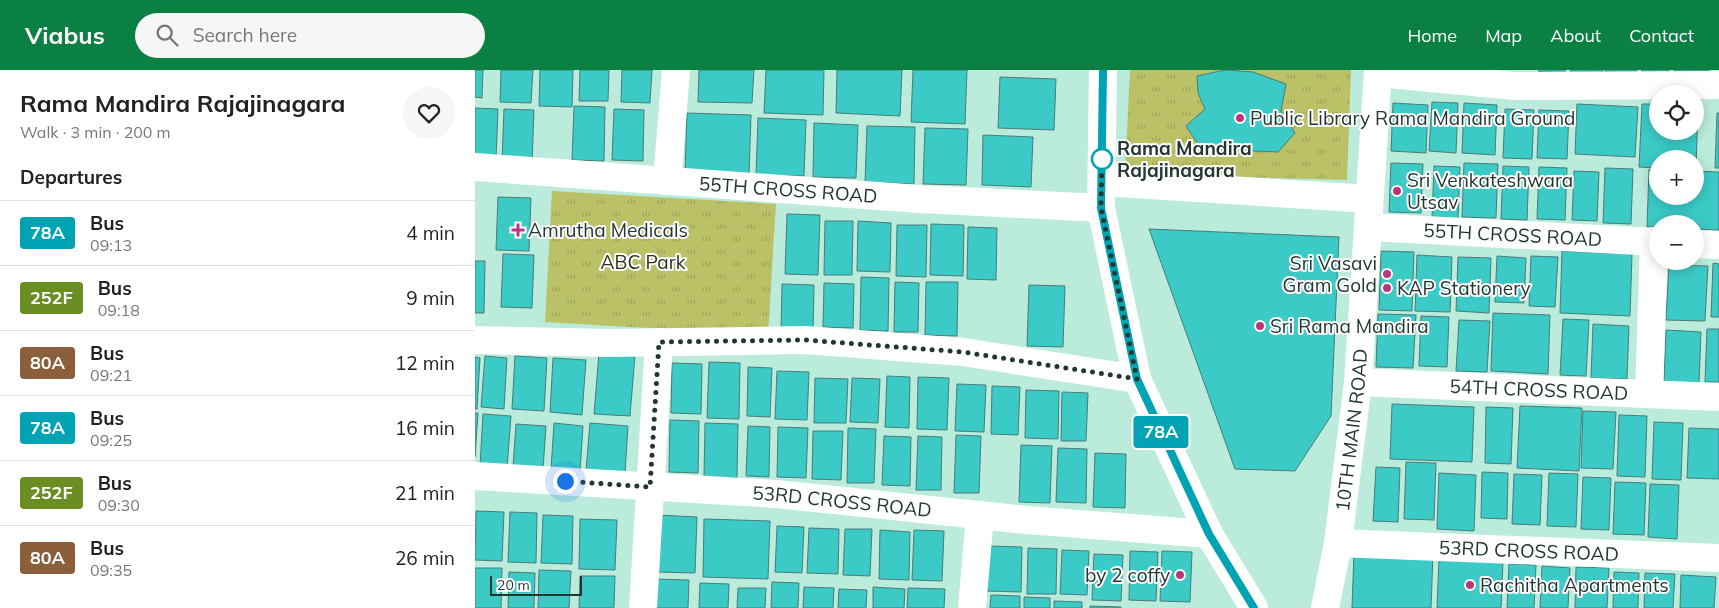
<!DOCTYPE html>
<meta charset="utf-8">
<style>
body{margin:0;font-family:Mulish,sans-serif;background:#f6f6f6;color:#222;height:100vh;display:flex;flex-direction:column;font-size:19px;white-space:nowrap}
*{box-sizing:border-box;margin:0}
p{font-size:16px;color:#767676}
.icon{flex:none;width:28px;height:28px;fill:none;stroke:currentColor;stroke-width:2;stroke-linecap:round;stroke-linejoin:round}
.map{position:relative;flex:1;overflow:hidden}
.details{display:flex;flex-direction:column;background:#fff;width:475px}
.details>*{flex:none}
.badge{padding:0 10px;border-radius:4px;font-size:18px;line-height:32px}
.fabs{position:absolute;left:1174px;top:15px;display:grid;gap:10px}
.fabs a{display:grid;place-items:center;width:55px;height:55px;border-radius:50%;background:#fff;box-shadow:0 2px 12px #0003;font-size:25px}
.scale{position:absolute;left:15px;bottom:12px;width:92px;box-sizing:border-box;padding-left:5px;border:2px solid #233730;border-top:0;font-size:14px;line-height:18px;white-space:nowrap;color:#233730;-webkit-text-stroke:4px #fff;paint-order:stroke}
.you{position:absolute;width:25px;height:25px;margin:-12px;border:4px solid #fff;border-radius:50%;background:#1a73e8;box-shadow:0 0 0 8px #1a73e833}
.map>.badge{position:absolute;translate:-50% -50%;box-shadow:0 0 0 2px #fff}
h2{padding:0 20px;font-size:19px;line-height:45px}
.round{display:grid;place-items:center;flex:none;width:52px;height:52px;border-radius:26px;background:#f6f6f6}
.headline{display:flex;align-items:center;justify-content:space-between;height:85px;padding:0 20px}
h1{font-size:24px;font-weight:700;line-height:38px}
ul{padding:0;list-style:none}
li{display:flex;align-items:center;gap:15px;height:65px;padding:0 20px;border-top:1px solid #e0e0e0}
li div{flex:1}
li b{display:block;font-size:19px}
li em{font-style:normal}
li .badge{min-width:55px;font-weight:700;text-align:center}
header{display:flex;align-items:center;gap:30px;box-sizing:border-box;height:70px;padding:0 25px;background:#0b8043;color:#fff}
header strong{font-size:24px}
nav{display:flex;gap:28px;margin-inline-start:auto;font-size:18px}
.search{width:350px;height:45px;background:#f6f6f6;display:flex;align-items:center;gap:12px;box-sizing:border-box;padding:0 18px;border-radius:28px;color:#767676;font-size:19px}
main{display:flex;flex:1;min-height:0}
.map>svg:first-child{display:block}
</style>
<header>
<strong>Viabus</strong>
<div class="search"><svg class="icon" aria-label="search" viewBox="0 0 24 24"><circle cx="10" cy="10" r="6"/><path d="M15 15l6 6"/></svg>Search here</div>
<nav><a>Home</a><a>Map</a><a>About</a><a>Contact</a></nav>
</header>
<main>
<section class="details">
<div class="headline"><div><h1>Rama Mandira Rajajinagara</h1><p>Walk · 3 min · 200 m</p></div><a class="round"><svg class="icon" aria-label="heart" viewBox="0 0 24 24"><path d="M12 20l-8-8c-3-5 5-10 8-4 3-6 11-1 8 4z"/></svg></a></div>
<h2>Departures</h2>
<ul>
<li><span class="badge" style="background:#00a3b4;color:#fff">78A</span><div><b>Bus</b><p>09:13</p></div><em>4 min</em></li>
<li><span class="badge" style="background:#6b8e23;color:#fff">252F</span><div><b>Bus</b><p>09:18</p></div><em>9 min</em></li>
<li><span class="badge" style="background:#8b5e3c;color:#fff">80A</span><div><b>Bus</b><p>09:21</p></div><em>12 min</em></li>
<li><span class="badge" style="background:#00a3b4;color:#fff">78A</span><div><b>Bus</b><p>09:25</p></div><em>16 min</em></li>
<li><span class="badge" style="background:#6b8e23;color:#fff">252F</span><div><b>Bus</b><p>09:30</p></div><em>21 min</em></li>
<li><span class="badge" style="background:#8b5e3c;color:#fff">80A</span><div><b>Bus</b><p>09:35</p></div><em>26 min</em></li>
</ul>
</section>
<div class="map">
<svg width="1244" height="538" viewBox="0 0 1244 538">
<defs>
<pattern id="grass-tufts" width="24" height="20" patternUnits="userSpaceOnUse" patternTransform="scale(1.25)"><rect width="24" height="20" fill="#bbc166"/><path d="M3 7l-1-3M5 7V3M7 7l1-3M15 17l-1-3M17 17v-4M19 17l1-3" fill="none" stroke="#a0a659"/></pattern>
</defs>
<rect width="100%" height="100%" fill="#baebdb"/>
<path fill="url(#grass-tufts)" d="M655 0H876L872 110 650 104Z
M77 121 301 134 293 265 70 252Z"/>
<path fill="#3bcac6" stroke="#497c7a" d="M0 0H8L7 28 0 27Z
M26 0H58L56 33 25 32Z
M65 0H98L97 37 64 36Z
M105 0H134L133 31H104Z
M147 0H177L175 33 146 32Z
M224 0H279L277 33 223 32Z
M291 0H349L348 45 289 43Z
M362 0H427L425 46 361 43Z
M438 0H492L490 54 436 52Z
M750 0 778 2 811 14 806 41 820 63 803 82 726 79 711 56 730 39 723 23 722 6Z
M1064 0H1090V3L1064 2Z
M1096 0H1128L1127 5 1095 4Z
M1130 0H1162L1161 3 1130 2Z
M1167 0H1194V5L1166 4Z
M1199 0H1234L1233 5 1199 4Z
M525 7 581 9 579 60 523 58Z
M957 32 983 33 981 83 954 81Z
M918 33 953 35 951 83 916 81Z
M989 33 1022 35 1020 85 987 83Z
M1102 34 1163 37 1160 87 1100 84Z
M1167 34H1182V61H1220V35L1223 36 1221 99 1220 89H1182V98L1164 97Z
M99 36 130 37 129 91 97 90Z
M0 38 23 39 21 89H0Z
M29 39 59 40 57 93 27 92Z
M139 39 169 40 168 91 137 90Z
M1030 39 1059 40 1057 89 1028 88Z
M1064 40 1094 41 1092 89 1062 88Z
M212 43 276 45 274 105 210 103Z
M1242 43H1244V98H1240Z
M283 48 331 50 329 106 281 105Z
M339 53 383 55 381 108 338 107Z
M392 56 440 57 439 114 390 112Z
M450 58 493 59 491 115 448 114Z
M508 65 558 67 556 117 507 115Z
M916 93 948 94 946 143 914 142Z
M989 93 1023 94 1021 148 987 147Z
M959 96 985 97 983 149 957 148Z
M1028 96 1054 97 1052 150 1026 149Z
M1064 97 1092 98 1090 150 1062 149Z
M1130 98 1158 99 1156 154 1128 153Z
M1174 99 1182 100V126H1220V101L1244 102V160L1220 159V154H1182V157H1172Z
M1099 101 1124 102 1122 151 1097 150Z
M23 127 56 128 54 181 21 180Z
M312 144 345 145 343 205 310 204Z
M350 151H378L377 205H349Z
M383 151 416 153 415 202 382 201Z
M456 154 489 155 488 206 455 205Z
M422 155H452L451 207 421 206Z
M493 157 522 158 521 210 492 209Z
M674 159 864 167 856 346 820 401 760 399Z
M906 181 939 182 937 241 904 240Z
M1087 181 1157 184 1155 246 1085 243Z
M28 184 59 185 57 238 26 237Z
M942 185 977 187 975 242 940 241Z
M1022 186 1051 188 1049 233 1020 232Z
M1056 186 1083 187 1080 237 1054 236Z
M983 187 1016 188 1014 243 981 241Z
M0 191H10L9 243H0Z
M1238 193 1244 194V247H1236Z
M1194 195 1233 196 1230 251 1191 250Z
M386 207 414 208 413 261 385 260Z
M420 212 444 213 443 262H419Z
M451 212H483L482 266 450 265Z
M349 213 379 214 378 258 348 257Z
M307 214 339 215 338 263 306 262Z
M554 215 590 216 588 277 552 276Z
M1018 243 1075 245 1073 304 1016 301Z
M903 244 941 245 938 298 901 297Z
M946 246 974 247 972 297 944 296Z
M1088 249 1114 250 1111 306 1085 305Z
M984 250 1015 251 1012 302 981 301Z
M1118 254 1154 256 1152 309 1116 308Z
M1232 259H1244V312H1230Z
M1191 260 1226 262 1224 314 1189 312Z
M124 283 160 285 155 346 119 344Z
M10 286 32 288 29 339 6 337Z
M40 286 72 288 69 341 37 339Z
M0 287 5 288 2 339H0Z
M78 288 111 290 107 345 75 342Z
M234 292 265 293 264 349 232 348Z
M197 293 227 294 226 344 196 343Z
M273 297 297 298 295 347 272 346Z
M302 301 334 302 332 350 300 349Z
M412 306 435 307 434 358 410 357Z
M443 307 474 308 472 360 442 359Z
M340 308 373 309 371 353H339Z
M377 308 405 309 403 353 375 352Z
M482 314 511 315 509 362 480 361Z
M517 316 545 317 543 365 516 364Z
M551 320 584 321 583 369 550 368Z
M587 322 613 323 611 371H586Z
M917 334 999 337 997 392 915 389Z
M1045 336 1107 338 1104 401 1042 398Z
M1011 337 1038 338 1036 394 1010 393Z
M1108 341 1141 342 1138 399 1106 398Z
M0 343H3L0 387Z
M8 344 36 346 32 398 5 396Z
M1144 345 1172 346 1170 407 1142 406Z
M195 350 224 351 223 403 194 402Z
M1179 352 1208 353 1206 410 1177 409Z
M79 353 108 356 105 401 76 399Z
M115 353 153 356 150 403 111 401Z
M230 353 263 354 262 408 229 407Z
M41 354 71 356 68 399 38 397Z
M273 356 295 357 294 407 271 406Z
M303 357 333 358 331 408 302 407Z
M373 358 401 359 399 413H372Z
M1214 358 1244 359V409L1212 408Z
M338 361H368L366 410 337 409Z
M481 365 506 366 504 423H479Z
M409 366 436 367 435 416 407 415Z
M443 366 467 367 466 420H441Z
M546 375 577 376 575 433 544 432Z
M583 378 612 379 611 433 581 432Z
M620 383 651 384 650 438 618 437Z
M931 392 961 393 959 450 929 449Z
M901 397 925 398 923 452 898 451Z
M1007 402 1033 403 1032 449 1006 448Z
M964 403 1001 405 999 461 962 459Z
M1074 403 1103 404 1101 457 1072 456Z
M1039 404 1067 405 1065 455 1037 454Z
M1108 407 1136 408 1134 460 1106 459Z
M1140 412 1171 413 1169 465 1138 464Z
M1175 414 1204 415 1202 469 1173 467Z
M1 441 29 442 27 491 0 490Z
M35 442 62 443 61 493 33 492Z
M68 445 98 446 97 494 66 493Z
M183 445 222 447 220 503 181 502Z
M105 449 142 450 140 500 104 499Z
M229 449 295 451 293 509 228 507Z
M302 456 329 457 327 503 300 502Z
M334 458 364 459 363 504 332 503Z
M370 459H397L395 506 368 505Z
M405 460 435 462 434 510 404 509Z
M439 460 469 461 467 511 437 510Z
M513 476 547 477 546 522 512 521Z
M553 478 582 479 581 524H552Z
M587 480 614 481 612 525 585 524Z
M655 481 683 482 681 531 654 530Z
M687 481 717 482 715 532 685 531Z
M879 482 958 484 956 538H877Z
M619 484 648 485 646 531 617 530Z
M964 489 1028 491 1026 538H962Z
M1034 494 1061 495 1059 538H1032Z
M1067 496 1095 498 1093 538H1065Z
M1101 497 1134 498 1132 538H1100Z
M0 498H27L26 538H0Z
M64 500 96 501 94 538H63Z
M34 502 60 503 59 538H33Z
M1139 502 1164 503 1163 538H1138Z
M1170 503 1200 504 1198 538H1169Z
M1206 505 1241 507 1239 538H1205Z
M105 506H140L139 538H104Z
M180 509 214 510 213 538H179Z
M297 512 324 513 323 538H296Z
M225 513 254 514 253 538H224Z
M329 517 359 518 358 538H328Z
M398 517 430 519 429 538H398Z
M263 518H291L290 538H262Z
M433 518 470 519 469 538H432Z
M364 519 392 520 391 538H363Z
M516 525 545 526V538H515Z
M549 527 575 528V538H549Z
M579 531 607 532V538H579Z
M615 536 646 537V538H615Z"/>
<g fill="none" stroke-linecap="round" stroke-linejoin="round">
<g stroke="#fff" stroke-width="28">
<path d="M903 3 1040 16 1244 15"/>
<path id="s1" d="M0 97 445 129 626 138"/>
<path d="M192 111 201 0"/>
<path d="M627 112 894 129"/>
<path id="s2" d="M893 157 1182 172"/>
<path d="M1220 174 1244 175"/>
<path d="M0 270 134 273 330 270 488 282 662 309"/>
<path id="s3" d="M883 312 1244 327"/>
<path d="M1174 323 1179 171"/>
<path id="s4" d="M0 406 301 424 552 450 734 464"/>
<path id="s5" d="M863 473 1244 488"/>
<path d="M168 538 184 272"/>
<path d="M497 538 505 445"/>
</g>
<g stroke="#fff" stroke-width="28">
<path d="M628 0 626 138 662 309 734 464 779 538"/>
<path id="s6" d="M850 538 863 473 883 312 903 0"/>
</g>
</g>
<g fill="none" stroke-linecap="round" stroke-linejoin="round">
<g stroke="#fff" stroke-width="11">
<path id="line" d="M628 0 626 138 662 309 734 464 779 538"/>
</g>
<use href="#line" stroke="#00a3b4" stroke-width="8"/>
<path stroke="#233730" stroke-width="5" stroke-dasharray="0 9" d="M90 411 175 417 184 272 330 270 488 282 662 309 626 138 627 89"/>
</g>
<g fill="#ba377c" stroke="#fff" stroke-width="2">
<circle cx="765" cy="48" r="5"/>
<circle cx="922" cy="121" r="5"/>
<path d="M40.5 152.5h5v5h5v5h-5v5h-5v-5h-5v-5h5z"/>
<circle cx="912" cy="204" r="5"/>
<circle cx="912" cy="218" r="5"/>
<circle cx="785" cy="256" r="5"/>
<circle cx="705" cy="505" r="5"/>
<circle cx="995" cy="515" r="5"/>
</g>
<circle fill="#fff" stroke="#00a3b4" stroke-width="2.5" cx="627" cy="89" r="10"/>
<g text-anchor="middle" stroke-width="4" stroke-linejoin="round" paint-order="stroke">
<g font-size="19" fill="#233730" stroke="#fff" text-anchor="start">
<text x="775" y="55">Public Library Rama Mandira Ground</text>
<text x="932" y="117">Sri Venkateshwara<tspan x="932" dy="22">Utsav</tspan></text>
<text x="53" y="167">Amrutha Medicals</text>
<text x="902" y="200" text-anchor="end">Sri Vasavi<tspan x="902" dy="22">Gram Gold</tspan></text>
<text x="922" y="225">KAP Stationery</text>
<text x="795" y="263">Sri Rama Mandira</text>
<text x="695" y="512" text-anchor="end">by 2 coffy</text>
<text x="1005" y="522">Rachitha Apartments</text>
</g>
<g font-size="19" font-weight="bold" fill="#233730" stroke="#fff" text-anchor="start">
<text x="642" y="85">Rama Mandira<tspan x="642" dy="22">Rajajinagara</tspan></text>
</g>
<g font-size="19" fill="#233730" stroke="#fff">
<text dy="7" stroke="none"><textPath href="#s1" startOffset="314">55TH CROSS ROAD</textPath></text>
<text dy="7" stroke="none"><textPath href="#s2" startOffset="145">55TH CROSS ROAD</textPath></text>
<text dy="7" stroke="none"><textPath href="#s3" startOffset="181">54TH CROSS ROAD</textPath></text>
<text dy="7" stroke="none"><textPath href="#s6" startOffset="180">10TH MAIN ROAD</textPath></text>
<text dy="7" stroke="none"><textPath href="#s4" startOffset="368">53RD CROSS ROAD</textPath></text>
<text dy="7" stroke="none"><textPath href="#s5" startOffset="191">53RD CROSS ROAD</textPath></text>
</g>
<g font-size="19" fill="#2d2f19" stroke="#fff">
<text x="168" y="199">ABC Park</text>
</g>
</g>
</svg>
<div class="fabs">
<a><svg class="icon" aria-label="locate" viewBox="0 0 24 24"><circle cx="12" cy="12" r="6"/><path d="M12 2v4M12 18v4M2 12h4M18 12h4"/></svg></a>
<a>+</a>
<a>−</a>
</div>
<div class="scale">20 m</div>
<div class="you" style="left:90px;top:411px"></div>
<b class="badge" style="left:686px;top:362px;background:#00a3b4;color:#fff">78A</b>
</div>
</main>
